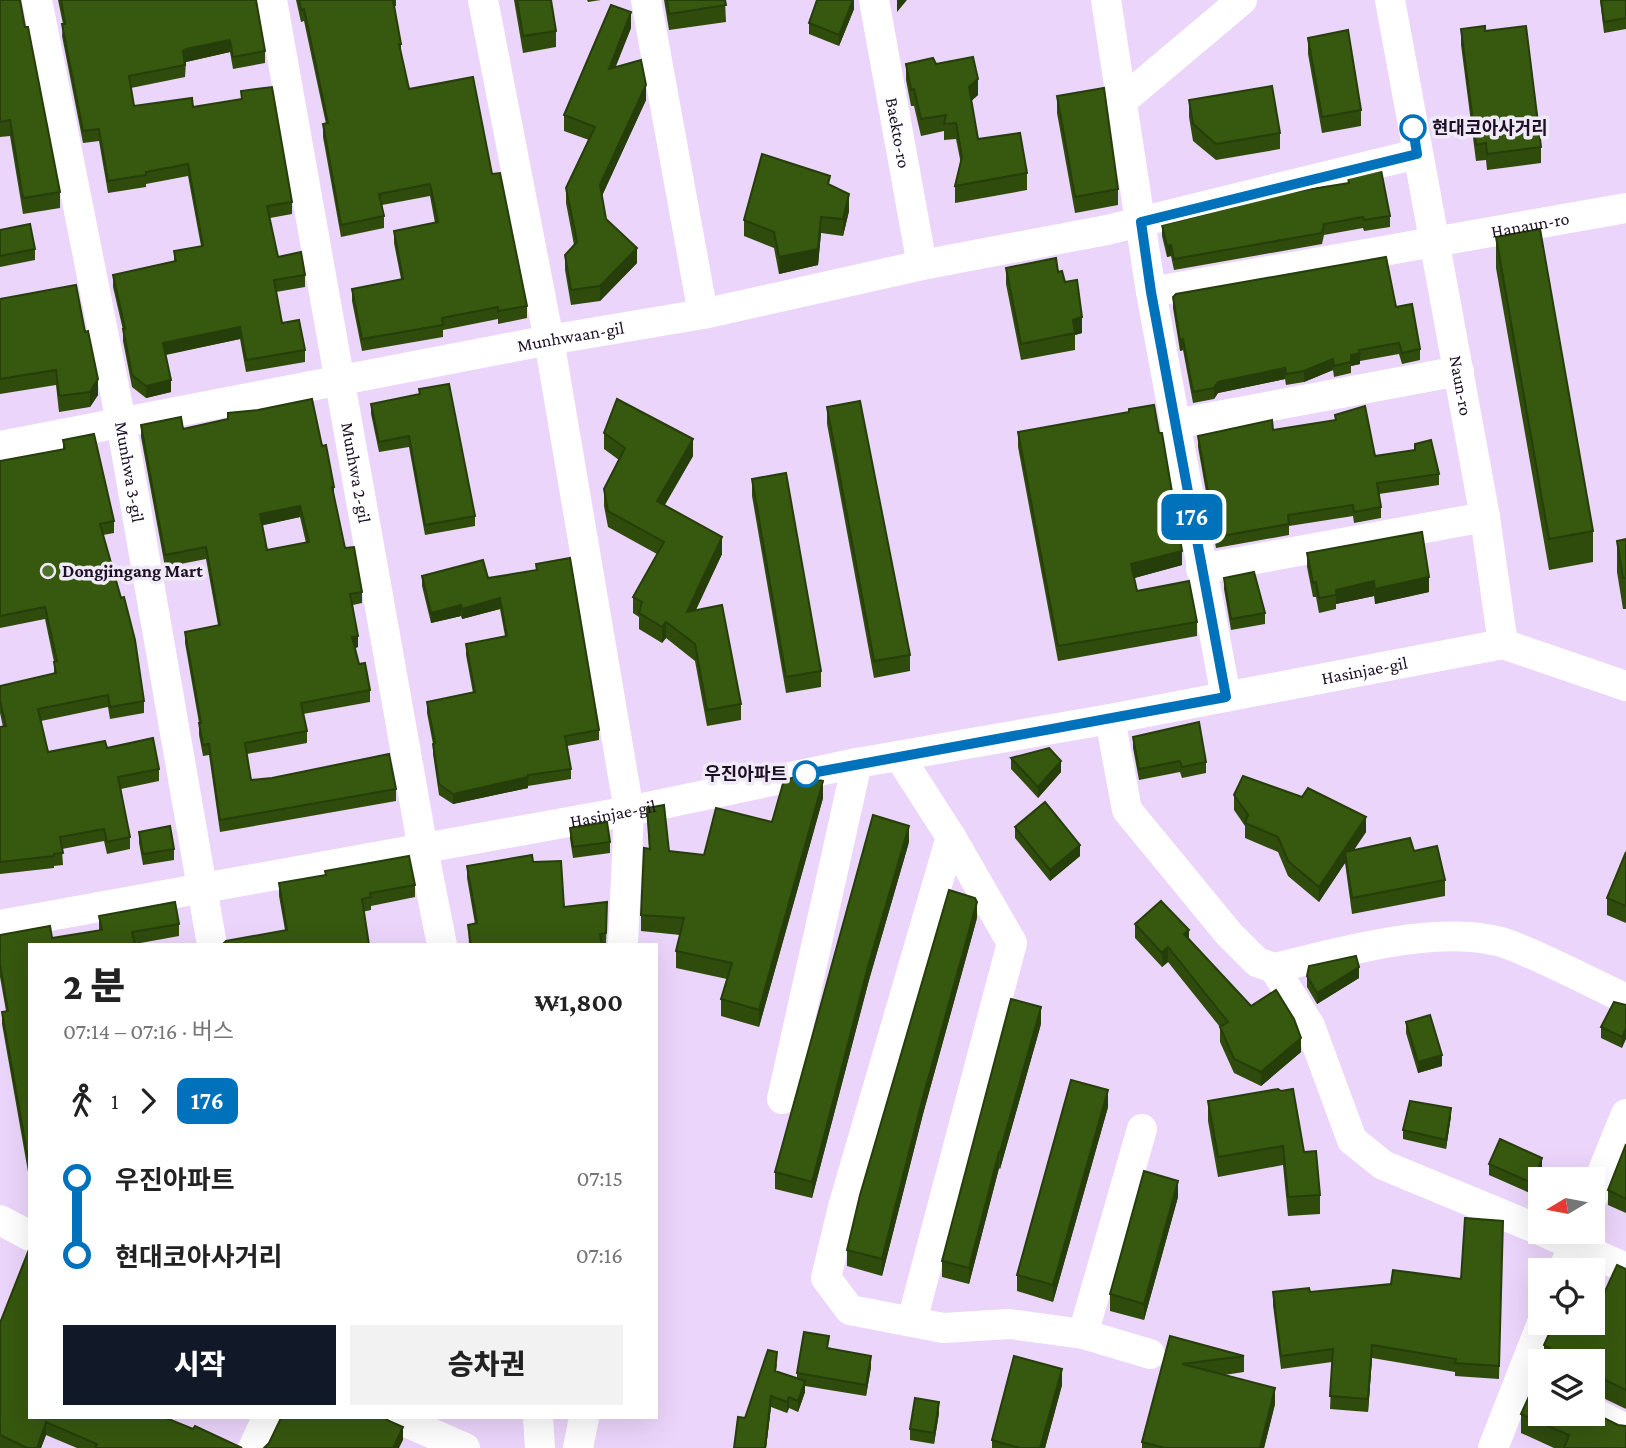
<!DOCTYPE html>
<html lang="ko">
<meta charset="utf-8">
<style>
body{margin:0;font-family:"Crimson Pro","Noto Sans KR",serif;background:#f2f2f2;color:#222;height:100vh;display:flex;flex-direction:column;font-size:26px;white-space:nowrap}
*{box-sizing:border-box;margin:0}
p{font-size:23px;color:#767676}
.icon{flex:none;width:38px;height:38px;fill:none;stroke:currentColor;stroke-width:2;stroke-linecap:round;stroke-linejoin:round}
.map{position:relative;flex:1;overflow:hidden}
.drawer{position:absolute;left:28px;top:943px;width:630px;height:476px;display:flex;flex-direction:column;background:#fff;border-radius:0px;box-shadow:0 7px 28px #0002}
.drawer>*{flex:none}
.badge{padding:0 14px;border-radius:10px;font-size:24px;line-height:46px}
.needle{width:46px;rotate:260deg}
.tools{position:absolute;left:1528px;top:1167px;display:grid;gap:14px}
.tools a{display:grid;place-items:center;width:77px;height:77px;border-radius:0px;background:#fff;box-shadow:0 7px 28px #0002;font-size:35px}
.map>.badge{position:absolute;translate:-50% -50%;box-shadow:0 0 0 4px #fff}
.legs{display:flex;align-items:center;gap:10px;height:77px;padding:0 35px;font-size:23px}
.legs p{margin-inline-start:auto}
.headline{display:flex;align-items:center;justify-content:space-between;height:119px;padding:0 35px}
h1{font-size:38px;font-weight:800;line-height:52px}
.button{display:flex;gap:14px;margin-top:auto;padding:14px 35px}
.button a{flex:1;height:80px;border-radius:0px;background:#111827;color:#fff;font-size:28px;font-weight:800;line-height:80px;text-align:center}
.button a+a{background:#f2f2f2;color:#222}
ul{padding:0 35px;list-style:none}
li{display:flex;align-items:center;gap:24px;height:77px;font-size:26px}
li i{display:grid;place-items:center;width:10px;height:100%;margin:0 9px;background:currentColor}
li i::after{content:'';width:18px;height:18px;margin:-9px;border:5px solid;border-radius:50%;background:#fff}
li p{margin-inline-start:auto}
li:first-child i{background:linear-gradient(#0000 50%,currentColor 0)}
li:last-child i{background:linear-gradient(currentColor 50%,#0000 0)}
.map>svg:first-child{display:block}
</style>
<div class="map">
<svg width="1626" height="1448" viewBox="0 0 1626 1448">
<rect width="100%" height="100%" fill="#ecd5fb"/>
<g fill="none" stroke-linecap="round" stroke-linejoin="round">
<g stroke="#fff" stroke-width="30">
<path id="s1" d="M37 0 121 422 212 945"/>
<path id="s2" d="M272 0 423 849 442 945"/>
<path d="M483 0 549 340 629 811 623 945"/>
<path d="M646 0 703 314"/>
<path id="s3" d="M874 0 922 265"/>
<path d="M1106 0 1151 292 1226 697"/>
<path id="s4" d="M1390 0 1485 517 1503 644 1626 686"/>
<path d="M1122 101 1242 0"/>
<path id="s5" d="M1151 292 1626 208"/>
<path d="M1175 424 1459 371"/>
<path id="s6" d="M0 446 549 340 703 314 922 265 1107 230 1417 154"/>
<path d="M1201 569 1485 517"/>
<path d="M1110 719 1127 810 1229 934 1257 962 1274 968C1339 953 1446 921 1510 945 1549 960 1588 981 1626 999"/>
<path d="M899 756 951 837 1012 943 912 1321"/>
<path d="M951 837 843 1207 826 1278 850 1310 943 1328 1009 1324 1083 1334 1150 1354"/>
<path id="s7" d="M0 925 629 811 857 763 1110 719 1503 644"/>
<path d="M1274 968 1310 1026 1352 1140 1383 1165 1540 1230"/>
<path d="M782 1099 857 763"/>
<path d="M1592 1198 1626 1114"/>
<path d="M0 1220 30 1236"/>
<path d="M1544 1232 1626 1268"/>
<path d="M1563 1270 1579 1232"/>
<path d="M1083 1334 1142 1129"/>
<path d="M1592 1412 1626 1429"/>
<path d="M397 1418 465 1448"/>
<path d="M538 1418 540 1448"/>
<path d="M253 1448 267 1418"/>
<path d="M578 1448 584 1418"/>
<path d="M1493 1448 1542 1323"/>
</g>
</g>
<path fill="#2f4c0d" fill-rule="evenodd" d="M0 0 25 27 60 192V208L23 214 10 136 0 137Z
M58 0H256L265 51V63L233 69 230 52 186 62 185 77 131 88 134 106 193 107 241 99V91L292 202V214L270 218 278 257 305 275V287L276 292 282 323 305 350V362L246 372 240 339 166 355 171 392 146 398 132 387 123 341V330L113 287V275L174 261V251L201 246 188 176 146 184V187L108 193 99 141 83 143 62 36 63 24Z
M296 0H396V6H394L401 44V55L409 89 492 174 527 306V318L498 324V319L443 330V337L362 351 352 301V289L401 279 394 243V231L435 223 430 196 382 205 384 216V228L341 237 323 137V124H326L304 21 301 22Z
M514 0H551L556 31V47L523 53Z
M587 0H601L588 2Z
M664 0H725L726 22 669 30Z
M854 0V9L839 46 809 34V23Z
M1600 0H1626V29L1604 33Z
M631 28 615 67 646 100 602 196 606 219 637 263 600 301 571 305 565 270V255L574 245 566 203V188L589 140 564 131V115Z
M1461 29 1485 31 1541 147V163L1487 170 1486 160 1476 161 1461 45Z
M1308 38 1361 110V126L1322 133 1308 54Z
M906 64H936L978 95 971 101 978 139 1027 173V190L955 203V186L961 164 956 139 944 140V131L921 136 914 106H911L906 80Z
M1057 96 1118 189V205L1075 213 1057 113Z
M1189 100 1280 133V149L1216 160 1193 141 1189 117Z
M1348 178 1390 216V227L1364 231 1363 228 1324 235 1322 244 1174 270 1171 256 1167 257 1162 236V225L1348 183Z
M830 185 849 211 843 236 821 233 818 265 779 274 774 248 744 236V220Z
M0 230 35 249V260L0 267Z
M1496 237 1593 531V562L1549 570 1496 268Z
M1006 268 1058 272 1082 333 1075 335V350L1021 360 1006 284Z
M1173 297 1396 307 1420 349V360L1402 364 1399 354 1360 361V364L1351 366V373L1334 377 1333 370 1304 382 1286 385 1285 379 1218 393 1214 399 1193 403 1183 350 1180 351 1173 308Z
M0 299 85 332 98 395 90 407 59 412 56 385 0 394Z
M419 389 475 516V526L425 535 409 447 379 452 371 414V404L419 394Z
M827 407 910 655V671L874 678 827 424Z
M228 413 322 446 334 487V497L345 548 362 592V603L353 605 358 647 355 648 359 664 370 690V702L303 714 307 731V743L247 754 251 780 396 789V801L220 832 209 755 203 756 199 735V723L185 643V632L218 625 206 559 165 567 141 437V425L183 429 228 419ZM300 517 306 543 267 550 262 525Z
M1335 415 1375 456 1439 474V485L1379 494 1381 507V518L1354 523 1353 516 1289 526V535L1216 548 1198 447V436L1273 430 1335 420Z
M1018 432 1182 565 1134 578 1137 591 1197 622V636L1058 661 1018 447Z
M604 433 693 456 665 505 722 554 696 610 741 704V720L707 726 695 661 666 638 662 643 639 629V617L633 613V597L657 554 608 527 604 506V489L619 460 604 449Z
M63 440 114 521V533L103 535 144 701V713L110 719 108 707 41 721 48 752 107 748 159 769V781L121 789 130 837V849L107 854 104 841 62 849 63 865 54 866V868L0 874V727H3L0 713V686L54 674V662L45 619 0 628V461L63 449Z
M752 479 821 671V687L786 693 752 496Z
M1626 539V609H1623L1617 572V541Z
M1307 553 1429 592 1375 604 1374 596 1336 604V609L1319 613 1316 597H1313L1307 567Z
M536 564 599 730V740L567 746 571 769V779L528 786V788L453 804 439 795 433 754V744L427 713V702L473 693 466 655V644L505 636 500 609 462 619 461 616 431 623 422 586V576L488 578 536 570Z
M1224 578 1265 613V624L1231 630 1224 589Z
M1133 737 1206 762V773L1182 778 1180 772 1139 780 1133 748Z
M1011 758 1061 772 1038 798 1011 769Z
M1234 795 1366 832 1354 850 1414 851 1445 880V896L1352 914 1345 863 1319 902 1288 876 1278 852 1245 838V826L1234 810Z
M823 798 759 1027 721 1016V999L727 979 676 968V951L680 935 641 931V915L649 849 647 808 669 851 704 855Z
M1015 827 1080 856 1050 881 1015 838Z
M570 828 610 842V853L573 858 570 839Z
M139 832 174 849V860L143 865 139 843Z
M909 842 869 980 812 1198 775 1189V1172Z
M1626 852V923L1607 915V898Z
M533 862 564 907 607 902 606 945H469L468 925 475 924 467 878V866Z
M325 871 415 885V897L371 906V910L285 930 279 896V883L325 875Z
M99 916 179 924V936L135 944 30 945V1183L2 1024V1012L6 1011 0 977V935L52 938 99 930Z
M977 918 923 1114 882 1276 847 1266V1250Z
M1135 924 1189 940 1251 1006 1301 1052 1261 1086 1234 1073 1220 1042V1027L1168 962 1162 967 1135 938Z
M1307 976 1359 978 1317 1004 1307 987Z
M1626 1005 1622 1048 1601 1038V1027Z
M1406 1022 1442 1066 1418 1073 1406 1033Z
M1041 1024 1000 1169 999 1168 969 1284 942 1277V1261Z
M1208 1101 1304 1152 1320 1195V1214L1288 1216 1283 1165 1218 1177 1208 1121Z
M1108 1107 1053 1302 1017 1291V1275Z
M1451 1116 1446 1149 1403 1139V1130Z
M1626 1144V1213L1608 1205V1190Z
M1489 1164 1542 1169 1532 1194 1489 1175Z
M1178 1197 1144 1320 1110 1311V1294Z
M1503 1221 1499 1379 1455 1376V1372L1372 1358 1368 1412 1330 1409 1332 1362 1281 1369 1273 1305V1292H1310L1461 1279Z
M1626 1269V1409L1599 1396 1592 1395V1362H1544V1345L1592 1323Z
M0 1323 30 1418 242 1448H77L46 1435 41 1448H0Z
M1170 1336 1244 1356V1372L1224 1375 1275 1404 1264 1448H1142V1442Z
M829 1349 871 1367 866 1396 805 1386V1392L798 1412 789 1408 787 1413 771 1407 766 1448H734L745 1418 777 1363 776 1371 797 1378V1373Z
M1062 1385 1045 1448H992V1440Z
M939 1413 934 1444 910 1440V1429Z
M1521 1414H1540L1618 1425 1626 1448H1554L1521 1433Z"/>
<path fill="#263e0a" d="M853 0 854 9 839 46V35Z
M897 0H907L897 12Z
M631 12V28L609 84V69Z
M230 40V52L186 62 183 63V51L186 49Z
M978 79V95L969 103V87Z
M646 85V100L600 200V185Z
M849 194V211L843 236V219Z
M821 217V233L818 265 779 274V257Z
M1171 245V256L1167 257V246Z
M637 248V263L600 301V286Z
M1082 317V333L1075 335 1073 320Z
M240 327V339L163 355V343Z
M1183 339V350L1180 351V340Z
M1360 353V364L1351 366V355Z
M1333 359V370L1304 382V371Z
M1285 368V379L1218 393 1214 399V388L1218 382Z
M98 379V395L90 407V392Z
M171 380V392L146 398V386Z
M693 439V456L657 517V501Z
M300 506V517L260 526V514Z
M722 537V554L687 628V612Z
M1182 551V565L1131 579V564Z
M1429 577V592L1375 604V589Z
M1374 581V596L1336 604V609V590Z
M500 598V609L462 619V609Z
M461 605V616L431 623V613Z
M666 622V638L662 643V627Z
M358 636V647L352 649V637Z
M1061 761V772L1038 798V787Z
M528 777V788L453 804V794Z
M823 781V798L759 1027V1010Z
M1366 817V832L1346 861 1345 852V863L1319 902V887Z
M909 826V842L869 980 812 1198V1182L869 963Z
M1080 845V856L1050 881V870Z
M977 902V918L923 1114 882 1276V1259L923 1097Z
M1189 930V944L1184 934Z
M1168 947V962L1162 967V953Z
M1359 967V978L1317 1004V993Z
M1041 1007V1024L1000 1169V1152Z
M1626 1028V1039L1622 1048V1037Z
M1301 1038V1052L1261 1086V1072Z
M1442 1055V1066L1418 1073V1062Z
M1108 1090V1107L1053 1302V1285Z
M1451 1108V1116L1446 1149V1140Z
M999 1152V1168L969 1284V1268Z
M1542 1158V1169L1532 1194V1183Z
M1178 1181V1197L1144 1320V1304Z
M1372 1345V1358L1368 1412V1399Z
M871 1356V1367L866 1396V1385Z
M1062 1369V1385L1045 1448H1040Z
M805 1381V1392L798 1412V1401Z
M1275 1388V1404L1264 1448H1260Z
M771 1396V1407L766 1448H765Z
M789 1397V1408L787 1413V1402Z
M939 1402V1413L934 1444V1433Z
M46 1422V1435L41 1448H37Z
M403 1427V1440L399 1448H393Z"/>
<path fill="#37580f" stroke="#263e0a" stroke-width="2" fill-rule="evenodd" d="M0 0H20L25 27H28L60 192 23 198 10 120 0 122Z
M61 0H256L265 51 233 57 230 40 186 49 183 51 185 65 129 76 134 106 192 98 193 107 242 99 241 91 272 87 292 202 267 206 278 257 301 252 305 275 274 280 282 323 299 320 305 350 246 360 240 327 163 343 171 380 146 386 132 375 123 329H125L113 275 176 261 174 251 203 246 188 164 146 172V175L108 181 99 129 83 131 62 24H65Z
M299 0H393L401 44H399L409 89 473 77 492 174 500 173 527 306 498 311V307L442 318 443 325 362 339 352 289 403 279 394 231 438 222 430 184 379 194 384 216 341 225 323 124 328 123 304 9 301 10Z
M517 0H551L556 31 523 36Z
M667 0H725L726 5 669 14Z
M817 0H853L839 35 809 23Z
M1601 0H1626V18L1604 22Z
M611 5 631 12 609 69 641 60 646 85 600 185 606 219 637 248 600 286 571 290 565 255 577 242 566 188 595 127 564 115Z
M1485 26V31L1526 26 1541 147 1487 154 1486 143 1476 145 1461 29Z
M1348 30 1361 110 1322 117 1308 38Z
M973 57 978 79 969 87 978 139 1020 133 1027 173 955 186 962 157 956 123 944 124 946 115 921 119 914 89 911 90 906 64 933 58 936 64Z
M1272 86 1280 133 1216 144 1193 124 1189 100Z
M1104 88 1118 189 1075 197 1057 96Z
M762 154 830 176 828 184 849 194 843 219 821 217 818 249 779 257 774 232 744 220Z
M1381 170 1390 216 1364 220 1363 217 1324 224 1322 233 1174 259 1171 245 1167 246 1162 225 1287 193 1349 183 1348 178Z
M30 224 35 249 0 256V230Z
M1540 229 1593 531 1549 539 1496 237Z
M1386 257 1396 307 1412 304 1420 349 1402 353 1399 343 1359 350 1360 353 1351 355V362L1334 366 1333 359 1304 371 1286 374 1285 368 1218 382 1214 388 1193 392 1183 339 1180 340 1173 297 1176 294Z
M1056 258 1058 272 1062 271 1065 282 1077 280 1082 317 1073 320 1075 333 1021 344 1006 268Z
M76 285 85 332 88 331 98 379 90 392 59 396 56 370 0 379V299Z
M449 384 475 516 425 525 409 436 379 442 371 404 420 394 419 389Z
M312 399 322 446 326 445 334 487H332L345 548 354 547 362 592 350 594 358 636 352 637 359 664 365 663 370 690 301 703 307 731 245 743 251 780 272 778 389 754 396 789 220 820 209 744 203 745 199 723H201L185 632 220 625 206 547 165 555 141 425 181 417 183 429 228 419V413L258 410ZM300 506 309 542 267 550 260 514Z
M617 399 693 439 657 501 722 537 687 612 722 605 741 704 707 710 695 644 666 622 662 627 639 613 642 602 633 597 664 542 608 511 604 489 625 448 604 433Z
M860 401 910 655 874 661 827 407Z
M1154 405 1159 433H1162L1182 551 1131 564 1137 591 1189 581 1197 622 1058 646 1018 432 1129 412V409Z
M1365 406 1375 456 1415 450V444L1431 440 1439 474 1377 483 1381 507 1354 512 1353 505 1288 515 1289 524 1216 537 1198 436 1272 420 1273 430 1336 420 1335 415Z
M94 434 114 521 100 524 121 598 124 597 135 640 144 701 110 707 108 695 38 709 48 752 105 741 107 748 153 738 159 769 118 777 130 837 107 842 104 829 60 837 63 853 54 854V856L0 862V727L6 726 0 701V686L56 673 54 662 57 661 45 607 0 616V461L65 449 63 440Z
M786 473 821 671 786 677 752 479Z
M1422 532 1429 577 1375 589 1374 581 1336 590V595L1319 598 1316 582 1313 583 1307 553Z
M1626 539V578H1623L1617 541Z
M570 558 599 730 565 736 571 769 528 775V777L453 794 439 784 433 744 435 743 427 702 475 692 466 644 507 636 500 598 462 609 461 605 431 613 422 576 483 560 488 578 537 570 536 564Z
M1254 572 1265 613 1231 619 1224 578Z
M1199 722 1206 762 1182 767 1180 761 1139 769 1133 737Z
M1049 748 1061 761 1038 787 1011 758Z
M803 775 823 781 759 1010 721 999 732 963 676 951 684 918 641 915 644 848 650 849 647 808 664 805 669 851 704 855 716 808 772 822 784 780Z
M1243 776 1302 797 1308 788 1366 817 1319 887 1288 861 1278 837 1245 823 1248 815 1234 795Z
M1045 802 1080 845 1050 870 1015 827Z
M873 815 909 826 869 963 812 1182 775 1172Z
M607 822 610 842 573 847 570 828Z
M170 826 174 849 143 854 139 832Z
M1410 838 1414 851 1437 846 1445 880 1352 898 1345 852Z
M1626 852V906L1607 898Z
M532 855 533 862 561 861 564 907 607 902 606 933 600 934 602 945H471L468 925 477 923 467 866Z
M409 856 415 885 370 893 371 897 362 899 369 945H222L226 941 287 930 279 883 326 875 325 871Z
M949 890 975 898 977 902 923 1097 882 1259 847 1250 860 1195Z
M1161 901 1189 930 1184 934 1251 1006 1276 990 1294 1019 1301 1038 1261 1072 1234 1059 1220 1027 1228 1022 1168 947 1162 953 1135 924Z
M175 902 179 924 132 932 135 945H30V1170L2 1012 8 1011 0 965V935L50 926 52 938 102 930 99 916Z
M1356 956 1359 967 1317 993 1307 976 1309 966Z
M1011 999 1041 1007 1000 1152H999L969 1268 942 1261Z
M1614 1002 1626 1005V1028L1622 1037 1601 1027Z
M1430 1015 1442 1055 1418 1062 1406 1022Z
M1071 1080 1108 1090 1053 1285 1017 1275Z
M1278 1089 1281 1091 1293 1089 1304 1152 1316 1151 1320 1195 1288 1197 1283 1146 1218 1157 1208 1101Z
M1410 1101 1451 1108 1446 1140 1403 1130Z
M1500 1139 1542 1158 1532 1183 1489 1164Z
M1626 1144V1199L1608 1190Z
M1144 1171 1178 1181 1144 1304 1110 1294Z
M1465 1218 1503 1221 1499 1366 1455 1363 1456 1359 1372 1345 1368 1399 1330 1396 1333 1349 1281 1356 1273 1292 1309 1288 1310 1292 1391 1284 1393 1270 1461 1279Z
M30 1247V1418H166L193 1429 195 1426 242 1448H95L97 1444 46 1422 37 1448H27L0 1435V1323Z
M1617 1265 1626 1269V1390L1599 1377 1592 1375V1362H1544L1550 1348 1544 1345 1554 1323H1592V1320Z
M804 1332 829 1336 827 1348 871 1356 866 1385 797 1373Z
M1170 1336 1244 1356 1182 1364 1275 1388 1260 1448H1165L1142 1442Z
M768 1350 777 1352 775 1371 805 1381 798 1401 789 1397 787 1402 771 1396 765 1448H734L738 1417 745 1418Z
M1014 1356 1062 1369 1040 1448H1020L992 1440Z
M1540 1372V1414H1592V1412L1618 1425 1626 1426V1448H1564L1569 1435 1521 1414Z
M915 1398 939 1402 934 1433 910 1429Z
M281 1418H385L389 1421 403 1427 393 1448H264L269 1443Z"/>
<g fill="none" stroke-linecap="round" stroke-linejoin="round">
<g stroke="#fff" stroke-width="16">
<path id="line-1" d="M806 774 1226 697 1151 292 1141 222 1417 154 1413 128"/>
</g>
<use href="#line-1" stroke="#0072bc" stroke-width="10"/>
</g>
<g fill="#fff" stroke="#0072bc" stroke-width="3.5">
<circle cx="1413" cy="128" r="12"/>
<circle cx="806" cy="774" r="12"/>
</g>
<circle fill="#4f722b" stroke="#f0e9f6" stroke-width="2.5" cx="48" cy="571" r="7"/>
<g text-anchor="middle" stroke-width="7" stroke-linejoin="round" paint-order="stroke">
<g font-size="18" font-weight="bold" fill="#1d0f25" stroke="#f0e9f6" text-anchor="start">
<text x="1432" y="134">현대코아사거리</text>
<text x="787" y="780" text-anchor="end">우진아파트</text>
</g>
<g font-size="18" fill="#1d0f25" stroke="#f0e9f6">
<text dy="6" stroke="none"><textPath href="#s3" startOffset="135">Baekto-ro</textPath></text>
<text dy="6" stroke="none"><textPath href="#s5" startOffset="385">Hanaun-ro</textPath></text>
<text dy="6" stroke="none"><textPath href="#s6" startOffset="581">Munhwaan-gil</textPath></text>
<text dy="6" stroke="none"><textPath href="#s4" startOffset="392">Naun-ro</textPath></text>
<text dy="6" stroke="none"><textPath href="#s1" startOffset="481">Munhwa 3-gil</textPath></text>
<text dy="6" stroke="none"><textPath href="#s2" startOffset="480">Munhwa 2-gil</textPath></text>
<text dy="6" stroke="none"><textPath href="#s7" startOffset="1388">Hasinjae-gil</textPath></text>
<text dy="6" stroke="none"><textPath href="#s7" startOffset="623">Hasinjae-gil</textPath></text>
</g>
<g font-size="18" font-weight="bold" fill="#1d0f25" stroke="#f0e9f6" text-anchor="start">
<text x="62" y="577">Dongjingang Mart</text>
</g>
</g>
</svg>
<div class="tools">
<a><svg class="needle" viewBox="-14 -14 28 28"><path d="M0-13l5 13h-10z" fill="#e53935"/><path d="M0 13l5-13h-10z" fill="#767676"/></svg></a>
<a><svg class="icon" aria-label="locate" viewBox="0 0 24 24"><circle cx="12" cy="12" r="6"/><path d="M12 2v4M12 18v4M2 12h4M18 12h4"/></svg></a>
<a><svg class="icon" aria-label="layers" viewBox="0 0 24 24"><path d="M12 4l9 5-9 5-9-5zM3 14l9 5 9-5"/></svg></a>
</div>
<b class="badge" style="left:1192px;top:517px;background:#0072bc;color:#fff">176</b>
<section class="drawer">
<div class="headline"><div><h1>2 분</h1><p>07:14 – 07:16 · 버스</p></div><b>₩1,800</b></div>
<div class="legs"><svg class="icon" aria-label="walk" viewBox="0 0 24 24"><circle cx="13" cy="4" r="2"/><path d="M13 8l-2 6 4 7M11 14l-3 7M7 12l3-4h3l4 4"/></svg>1<svg class="icon" aria-label="forward" viewBox="0 0 24 24"><path d="M9 5l7 7-7 7"/></svg><b class="badge" style="background:#0072bc;color:#fff">176</b></div>
<ul>
<li><i style="color:#0072bc"></i><b>우진아파트</b><p>07:15</p></li>
<li><i style="color:#0072bc"></i><b>현대코아사거리</b><p>07:16</p></li>
</ul>
<div class="button"><a>시작</a><a>승차권</a></div>
</section>
</div>
